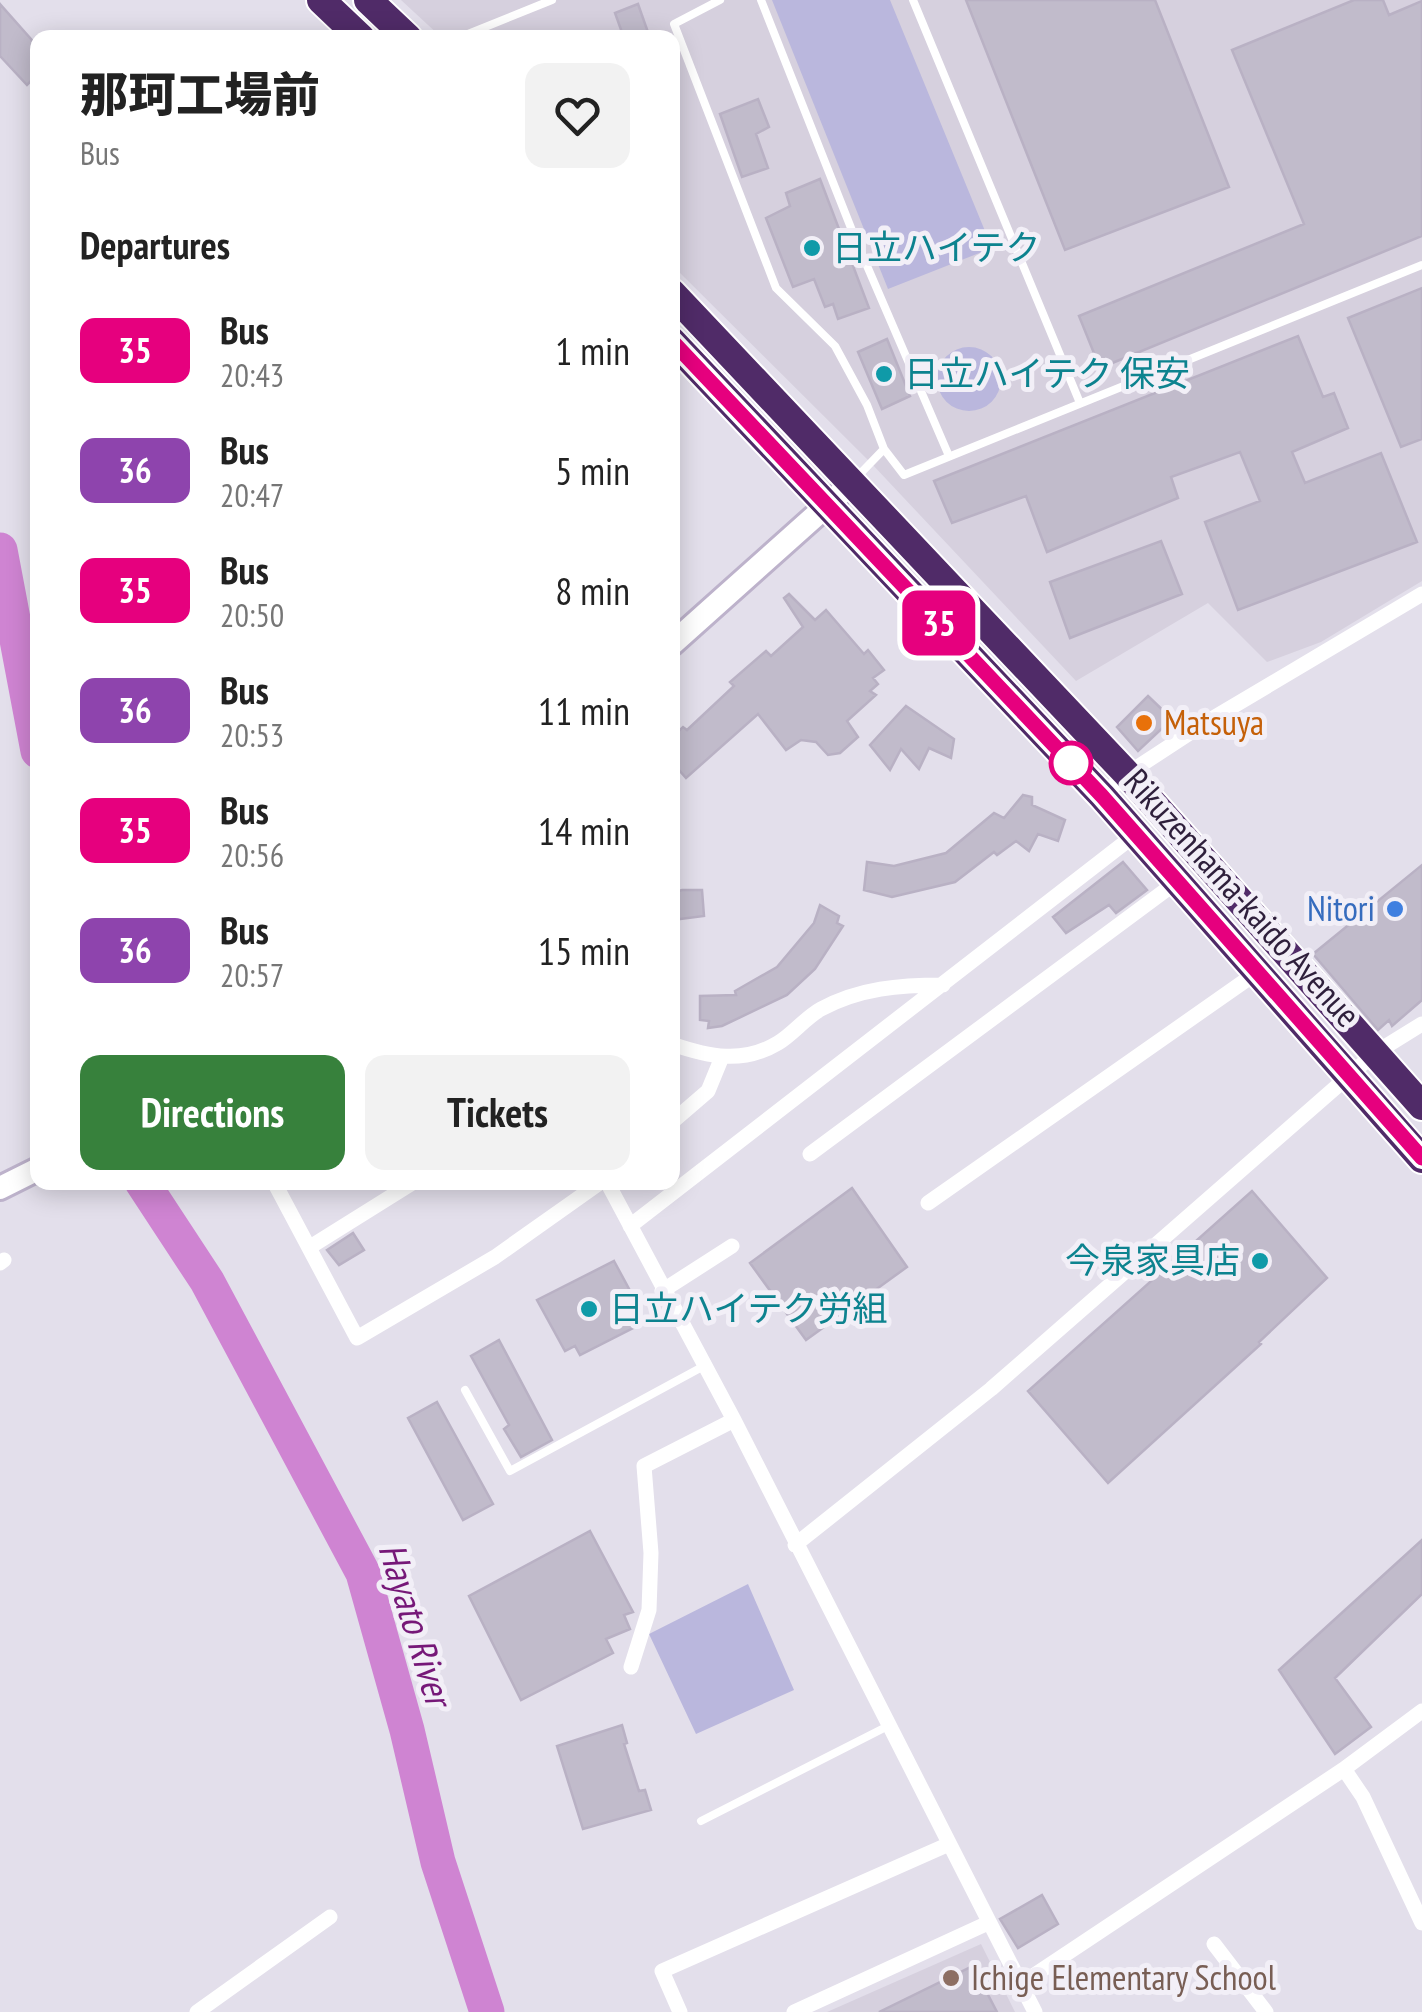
<!DOCTYPE html>
<meta charset="utf-8">
<style>
body{margin:0;font-family:"PT Sans Narrow","Noto Sans JP",sans-serif;background:#f2f2f2;color:#222;height:100vh;display:flex;flex-direction:column;font-size:38px;white-space:nowrap}
*{box-sizing:border-box;margin:0}
p{font-size:32px;color:#767676}
.icon{flex:none;width:55px;height:55px;fill:none;stroke:currentColor;stroke-width:2;stroke-linecap:round;stroke-linejoin:round}
.map{position:relative;flex:1;overflow:hidden}
.drawer{position:absolute;left:30px;top:30px;width:650px;height:1160px;display:flex;flex-direction:column;background:#fff;border-radius:20px;box-shadow:0 5px 25px #0003}
.drawer>*{flex:none}
.badge{padding:0 20px;border-radius:15px;font-size:35px;line-height:65px}
.map>.badge{position:absolute;translate:-50% -50%;box-shadow:0 0 0 5px #fff}
h2{padding:0 50px;font-size:38px;line-height:90px}
.round{display:grid;place-items:center;flex:none;width:105px;height:105px;border-radius:20px;background:#f2f2f2}
.headline{display:flex;align-items:center;justify-content:space-between;height:170px;padding:0 50px}
h1{font-size:48px;font-weight:800;line-height:75px}
.primary-button{display:flex;gap:20px;margin-top:auto;padding:20px 50px}
.primary-button a{flex:1;height:115px;border-radius:20px;background:#37813c;color:#fff;font-size:40px;font-weight:800;line-height:115px;text-align:center}
.primary-button a+a{background:#f2f2f2;color:#222}
ul{padding:0;list-style:none}
li{display:flex;align-items:center;gap:30px;height:120px;padding:0 50px}
li div{flex:1}
li b{display:block;font-size:38px}
li em{font-style:normal}
li .badge{min-width:110px;font-weight:700;text-align:center}
.map>svg:first-child{display:block}
</style>
<div class="map">
<svg width="1422" height="2012" viewBox="0 0 1422 2012">
<rect width="100%" height="100%" fill="#e3dfeb"/>
<path fill="#d6d0de" d="M401 0H1422V581L1321 642 1267 662 1208 603 1076 681 871 463 673 266 672 38 441 37Z
M981 1944 1015 2012H827Z"/>
<path fill="#bab7dd" d="M772 0H890L992 248 888 289Z
M937 379a32 32 0 1 1 64 0a32 32 0 1 1-64 0Z
M748 1584 794 1690 696 1734 649 1634Z"/>
<g fill="none" stroke-linecap="round" stroke-linejoin="round">
<path stroke="#cf84d2" stroke-width="35" d="M0 550 38 751
M142 1182 207 1281 363 1573 407 1730 438 1862 487 2012"/>
</g>
<path fill="#c1bbcb" stroke="#b9b1c4" stroke-width="2.5" d="M966 0H1155L1229 187 1065 250Z
M1354 0H1383L1389 15 1422 1V236L1100 368 1079 316 1304 224 1232 50Z
M0 4 38 47V74L27 85 0 56Z
M638 4 650 38H624L615 13Z
M758 99 769 127 756 134 768 168 742 177 720 114Z
M820 179 869 308 838 319 833 304 825 307 814 279 793 287 766 218 790 206 786 193Z
M1422 288V439L1401 447 1348 318Z
M1298 336 1323 397 1334 393 1348 428 1292 452 1305 483 1381 453 1417 542 1238 610 1205 522 1260 501 1240 452 1171 477 1178 498 1047 552 1026 496 952 523 934 481Z
M887 339 910 396 882 409 858 352Z
M1161 541 1182 594 1070 638 1050 582Z
M789 594 815 620 826 610 864 654 868 650 884 670 873 678 878 684 870 691 876 695 847 721 858 737 840 753 828 755 816 742 801 740 786 750 758 714 686 778 672 762V750L678 744 672 737 683 727 687 730 734 686 730 682 766 651 771 656 803 627 784 598Z
M1148 696 1172 719 1138 751 1117 727Z
M906 706 954 739 951 758 929 748 919 769 901 749 890 770 870 745Z
M1023 795 1032 797V805L1065 820 1058 841 1038 834 1029 851 1016 841 997 855 994 852 955 882 892 897 864 890 867 862 894 866 946 853 994 813 1004 818Z
M1123 862 1147 890 1116 913 1109 905 1066 933 1053 917Z
M1422 865V1000L1392 1026 1389 1020 1378 1030 1313 954Z
M682 890H702L704 916 672 920V893Z
M820 905 839 916 837 923 843 926 815 969 787 995 722 1026 708 1028 709 1021 700 1020V996L736 995 735 991 777 967 814 923Z
M852 1188 907 1267 806 1340 750 1263Z
M1252 1191 1327 1278 1259 1342 1261 1344 1108 1483 1028 1391Z
M353 1233 364 1250 339 1265 327 1250Z
M614 1261 635 1300 638 1318 633 1320 635 1327 580 1355 575 1346 565 1351 537 1300Z
M499 1340 552 1440 521 1457 504 1429 509 1425 471 1356Z
M437 1402 493 1504 463 1520 408 1418Z
M590 1531 633 1612 624 1615 630 1629 606 1639 613 1653 521 1700 469 1596Z
M1422 1540V1594L1335 1678 1371 1727 1335 1754 1279 1670Z
M622 1725 627 1743 624 1744 639 1791 645 1790 651 1810 583 1829 557 1746Z
M1042 1895 1058 1924 1018 1948 1000 1919Z
M973 1966 997 2012H879Z"/>
<g fill="none" stroke-linecap="round" stroke-linejoin="round">
<g stroke="#bdb2cb" stroke-width="28">
<path id="secondary" d="M672 644 851 484
M0 1188 38 1169"/>
</g>
<g stroke="#fff" stroke-width="32">
<path id="highway" d="M321 0 361 38
M368 0 408 38
M672 293 1127 774 1422 1106
M672 341 1102 796 1422 1159"/>
</g>
<path stroke="#fff" stroke-width="8" d="M720 0 674 24 776 288 835 346 867 405 884 449 904 475 1422 265
M761 0 855 238 949 456
M913 0 1080 403
M458 38 552 0
M856 478 884 449
M465 1390 510 1471 704 1366
M701 1821 888 1726"/>
<path stroke="#fff" stroke-width="15" d="M1102 796 1127 774 1205 723 1422 594
M672 1044C709 1057 743 1064 778 1043 793 1034 805 1018 821 1009 860 988 900 985 943 985
M672 1122 708 1091 722 1057
M810 1154 1178 881
M274 1182 357 1338 495 1257 601 1182
M607 1182 734 1420 1035 2012
M928 1203 1259 971
M630 1226 1136 834
M310 1247 414 1182
M0 1263 4 1260
M662 1291 732 1246
M795 1545 991 1389 1375 1053 1422 1024
M631 1667 649 1610 651 1553 644 1466 734 1420
M1344 1769 1363 1797 1422 1923
M1214 1944 1266 2012
M1021 1984 1344 1769 1422 1711
M197 2012 330 1917
M680 2012 662 1971 947 1845
M794 2012 988 1923"/>
<use href="#secondary" stroke="#fff" stroke-width="22"/>
<use href="#highway" stroke="#502b68" stroke-width="28"/>
</g>
<g fill="none" stroke-linecap="round" stroke-linejoin="round">
<g stroke="#fff" stroke-width="22">
<path id="line" d="M672 341 1102 796 1422 1158"/>
</g>
<use href="#line" stroke="#e6007e" stroke-width="15"/>
</g>
<g fill="#0f9aa8" stroke="#f2eff7" stroke-width="4">
<circle cx="812" cy="248" r="10"/>
<circle cx="884" cy="374" r="10"/>
<circle cx="1260" cy="1261" r="10"/>
<circle cx="589" cy="1309" r="10"/>
</g>
<circle fill="#e8710a" stroke="#f2eff7" stroke-width="4" cx="1144" cy="723" r="10"/>
<circle fill="#fff" stroke="#e6007e" stroke-width="5" cx="1071" cy="763" r="20"/>
<circle fill="#3f7fe0" stroke="#f2eff7" stroke-width="4" cx="1395" cy="909" r="10"/>
<circle fill="#8d6e63" stroke="#f2eff7" stroke-width="4" cx="951" cy="1978" r="10"/>
<g text-anchor="middle" stroke-width="10" stroke-linejoin="round" paint-order="stroke">
<g font-size="35" fill="#0d838f" stroke="#f2eff7" text-anchor="start">
<text x="832" y="260">日立ハイテク</text>
<text x="904" y="386">日立ハイテク 保安</text>
<text x="1240" y="1273" text-anchor="end">今泉家具店</text>
<text x="609" y="1321">日立ハイテク労組</text>
</g>
<g font-size="35" fill="#c56008" stroke="#f2eff7" text-anchor="start">
<text x="1164" y="735">Matsuya</text>
</g>
<g font-size="35" fill="#2e1f3b" stroke="#f2eff7">
<text transform="translate(1242 898) rotate(48)" y="12">Rikuzenhama-kaido Avenue</text>
</g>
<g font-size="35" fill="#366cbe" stroke="#f2eff7" text-anchor="end">
<text x="1375" y="921">Nitori</text>
</g>
<g font-size="35" fill="#785e54" stroke="#f2eff7" text-anchor="start">
<text x="971" y="1990">Ichige Elementary School</text>
</g>
<g font-size="38" font-style="italic" fill="#761878" stroke="#f2eff7">
<text transform="translate(415 1624) rotate(73)" y="13">Hayato River</text>
</g>
</g>
</svg>
<b class="badge" style="left:939px;top:623px;background:#e6007e;color:#fff">35</b>
<section class="drawer">
<div class="headline"><div><h1>那珂工場前</h1><p>Bus</p></div><a class="round"><svg class="icon" aria-label="heart" viewBox="0 0 24 24"><path d="M12 20l-8-8c-3-5 5-10 8-4 3-6 11-1 8 4z"/></svg></a></div>
<h2>Departures</h2>
<ul>
<li><span class="badge" style="background:#e6007e;color:#fff">35</span><div><b>Bus</b><p>20:43</p></div><em>1 min</em></li>
<li><span class="badge" style="background:#8e44ad;color:#fff">36</span><div><b>Bus</b><p>20:47</p></div><em>5 min</em></li>
<li><span class="badge" style="background:#e6007e;color:#fff">35</span><div><b>Bus</b><p>20:50</p></div><em>8 min</em></li>
<li><span class="badge" style="background:#8e44ad;color:#fff">36</span><div><b>Bus</b><p>20:53</p></div><em>11 min</em></li>
<li><span class="badge" style="background:#e6007e;color:#fff">35</span><div><b>Bus</b><p>20:56</p></div><em>14 min</em></li>
<li><span class="badge" style="background:#8e44ad;color:#fff">36</span><div><b>Bus</b><p>20:57</p></div><em>15 min</em></li>
</ul>
<div class="primary-button"><a>Directions</a><a>Tickets</a></div>
</section>
</div>
